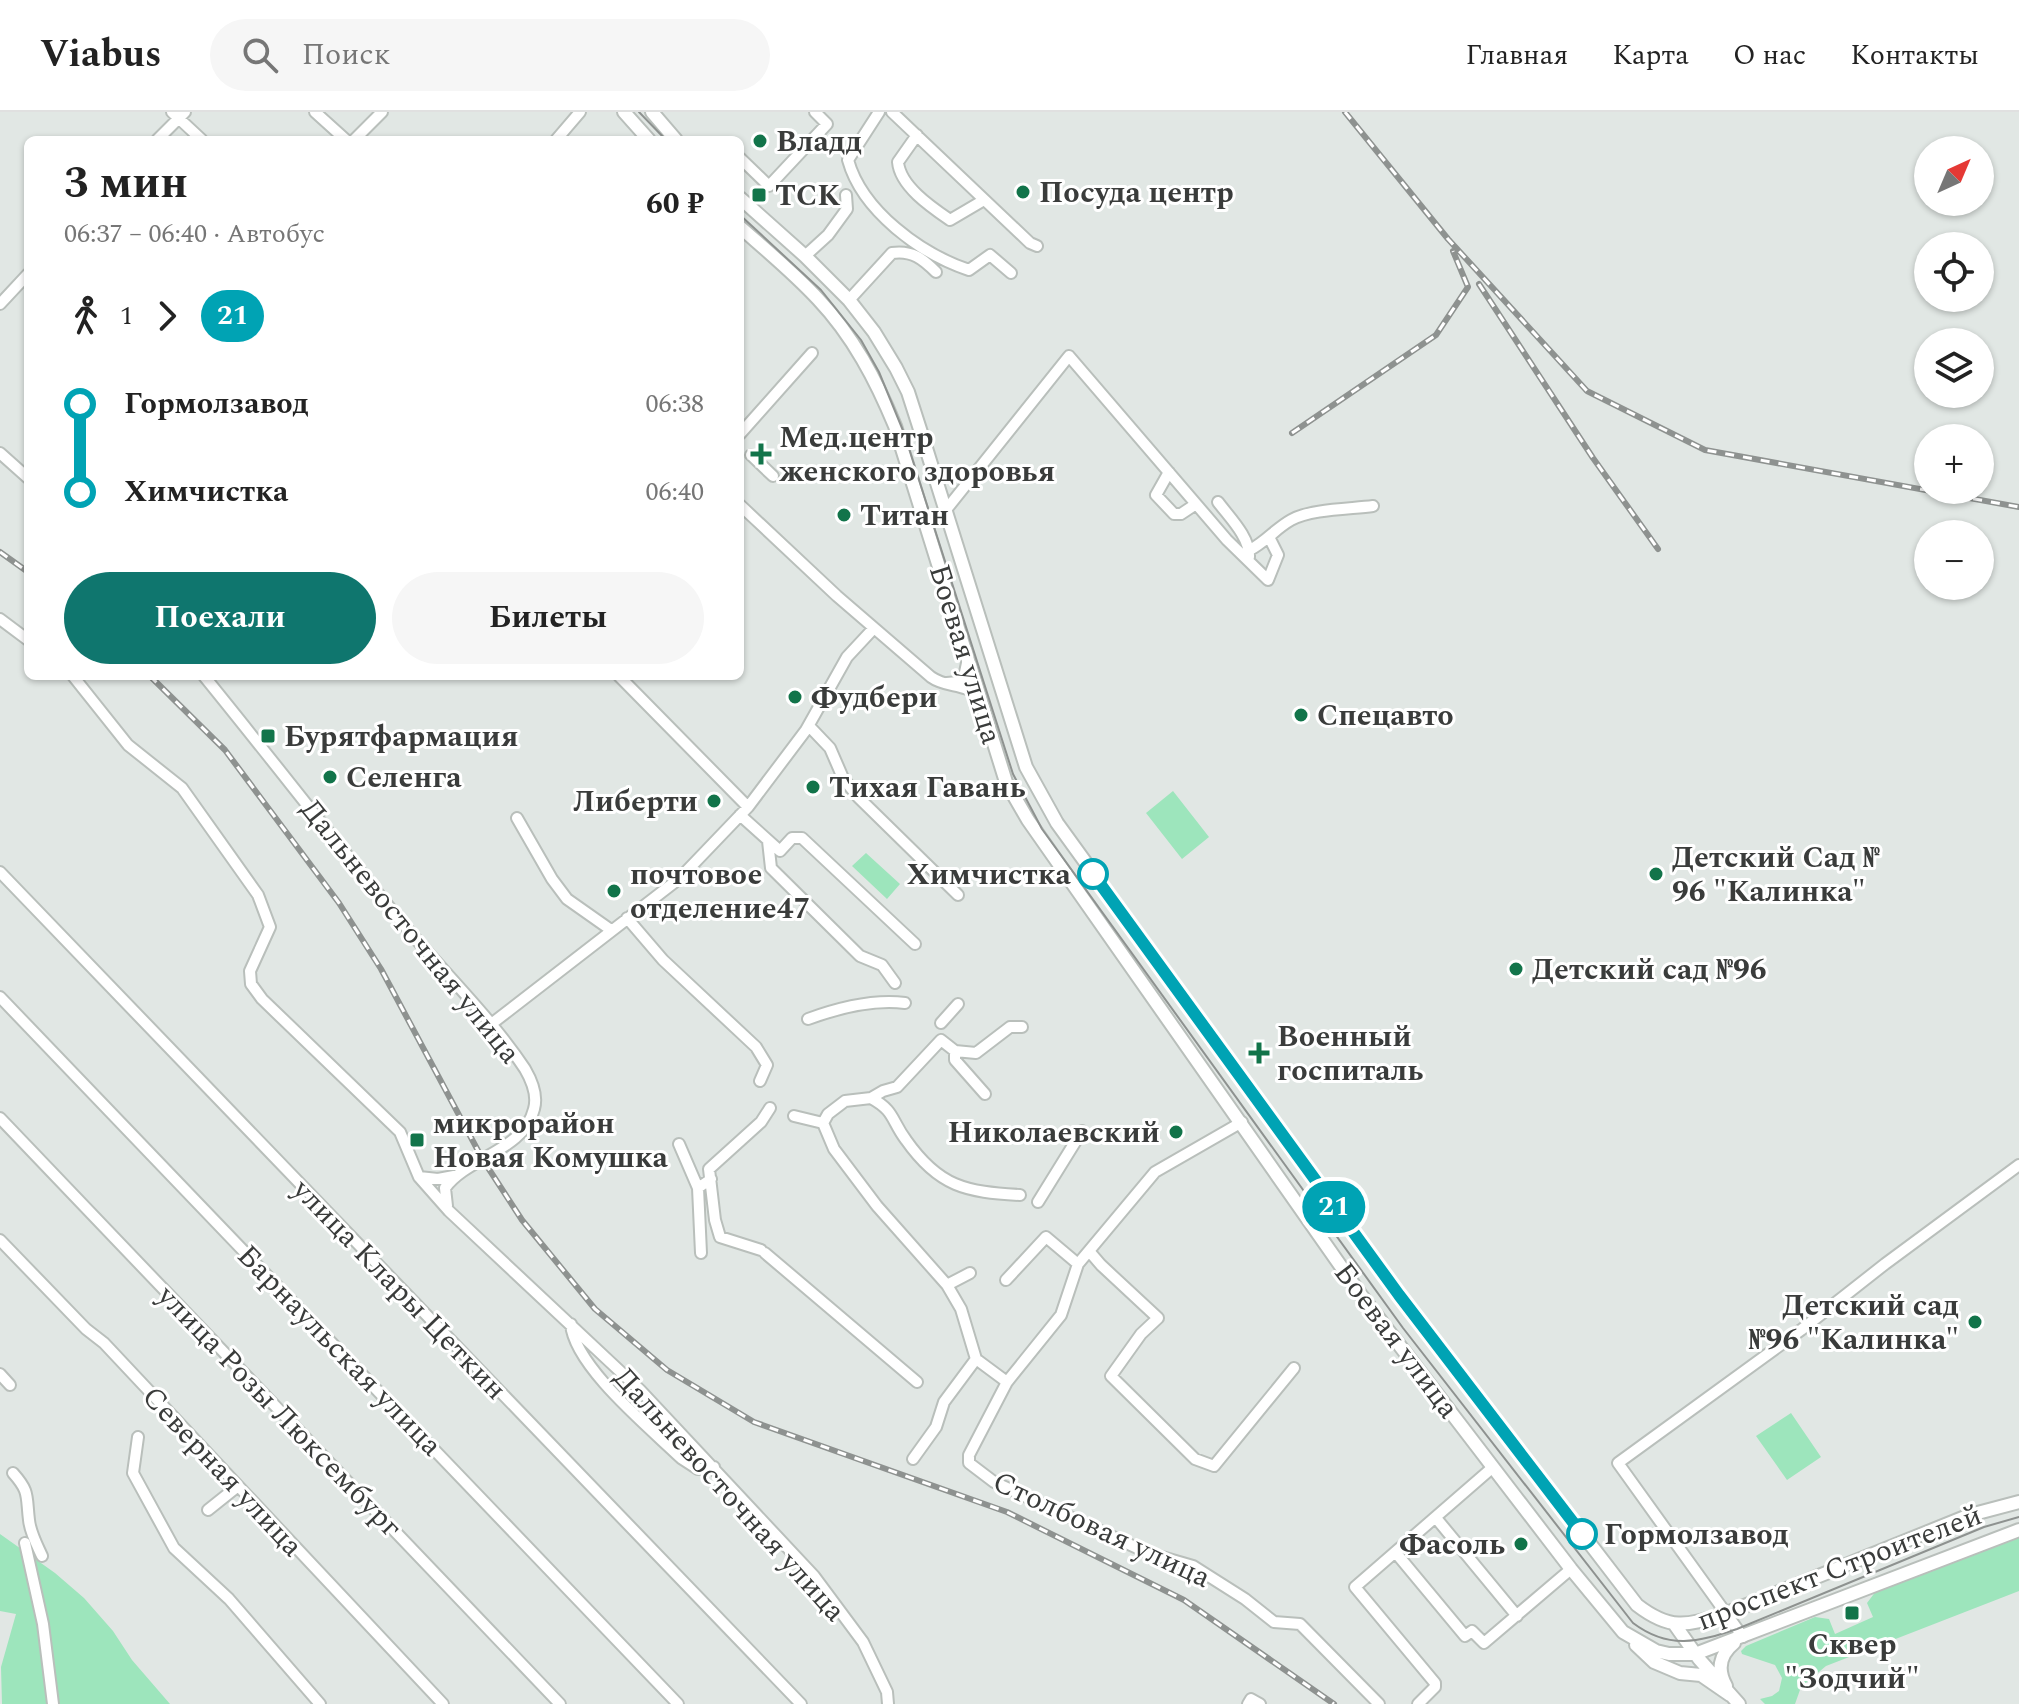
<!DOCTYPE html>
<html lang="ru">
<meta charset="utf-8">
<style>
body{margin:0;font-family:Spectral,serif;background:#f6f6f6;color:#222;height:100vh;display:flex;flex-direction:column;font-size:30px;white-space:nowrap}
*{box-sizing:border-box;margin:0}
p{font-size:26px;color:#767676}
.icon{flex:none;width:44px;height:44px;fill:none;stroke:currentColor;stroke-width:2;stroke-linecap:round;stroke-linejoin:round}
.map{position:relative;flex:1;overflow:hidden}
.details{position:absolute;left:24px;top:24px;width:720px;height:544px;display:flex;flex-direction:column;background:#fff;border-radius:12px;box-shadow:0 2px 6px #0004}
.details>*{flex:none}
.badge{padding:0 16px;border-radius:26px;font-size:28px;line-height:52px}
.needle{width:52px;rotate:44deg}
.fabs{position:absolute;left:1914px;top:24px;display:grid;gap:16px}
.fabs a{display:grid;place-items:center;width:80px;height:80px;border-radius:50%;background:#fff;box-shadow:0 2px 6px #0004;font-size:40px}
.map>.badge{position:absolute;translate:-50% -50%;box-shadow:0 0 0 4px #fff}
.legs{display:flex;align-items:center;gap:12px;height:88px;padding:0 40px;font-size:26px}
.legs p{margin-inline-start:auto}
.head{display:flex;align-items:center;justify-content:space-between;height:136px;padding:0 40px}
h1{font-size:44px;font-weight:700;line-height:60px}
.action{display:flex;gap:16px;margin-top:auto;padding:16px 40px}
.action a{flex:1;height:92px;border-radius:48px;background:#0f766e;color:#fff;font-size:32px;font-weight:700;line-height:92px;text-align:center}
.action a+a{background:#f6f6f6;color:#222}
ul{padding:0 40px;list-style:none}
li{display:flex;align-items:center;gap:28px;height:88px;font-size:30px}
li i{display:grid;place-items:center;width:12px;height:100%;margin:0 10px;background:currentColor}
li i::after{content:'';width:20px;height:20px;margin:-10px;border:6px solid;border-radius:50%;background:#fff}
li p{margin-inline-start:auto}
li:first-child i{background:linear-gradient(#0000 50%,currentColor 0)}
li:last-child i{background:linear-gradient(currentColor 50%,#0000 0)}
header{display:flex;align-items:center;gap:48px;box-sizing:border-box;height:112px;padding:0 40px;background:#fff;border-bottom:2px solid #e0e0e0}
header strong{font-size:38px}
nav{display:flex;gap:44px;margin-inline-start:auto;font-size:28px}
.search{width:560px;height:72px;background:#f6f6f6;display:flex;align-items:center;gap:20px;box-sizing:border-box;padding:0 28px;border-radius:44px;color:#767676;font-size:30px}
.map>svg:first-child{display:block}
</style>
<header>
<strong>Viabus</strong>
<div class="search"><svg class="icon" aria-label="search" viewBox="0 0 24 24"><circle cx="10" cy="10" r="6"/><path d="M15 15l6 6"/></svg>Поиск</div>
<nav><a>Главная</a><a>Карта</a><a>О нас</a><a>Контакты</a></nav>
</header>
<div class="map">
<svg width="2019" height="1592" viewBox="0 0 2019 1592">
<rect width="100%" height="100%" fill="#e1e7e4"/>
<path fill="#9de5bc" d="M1173 679 1209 725 1182 747 1146 701Z
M866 741 900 772 887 787 852 754Z
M1791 1301 1821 1345 1787 1368 1756 1324Z
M0 1422 55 1461 84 1486 113 1519 132 1548 170 1592H2L1 1555 16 1502 0 1499Z
M2019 1424V1479L1826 1554 1801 1575 1795 1592H1765L1760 1587 1772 1584 1779 1579 1782 1566 1775 1553 1742 1542 1741 1539 1746 1534 1815 1505 1829 1507 1835 1522 1873 1505 1867 1491 1876 1479Z"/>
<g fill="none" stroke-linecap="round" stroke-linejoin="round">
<g stroke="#b9bfbb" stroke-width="14">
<path id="minor" d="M172 0 202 28
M315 0 346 28
M879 0 848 48C862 99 921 142 969 158L990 143 1011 161
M892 0 1030 131 1037 134
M917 23 898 50C900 74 931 95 950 108L984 88
M157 28 185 0
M354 28 382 0
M556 28 580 0
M740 46 769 74 827 12 815 0
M805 144 828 123 847 97 846 83
M849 188 892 141C912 138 923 147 936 160
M0 192 28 162
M740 322 812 241
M0 341 28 366
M751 343 773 364
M1169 360 1156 383 1174 402H1181L1196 392
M1218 390C1229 405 1250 425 1249 445
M740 393 837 484 931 565C946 576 965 571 978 584
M945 399 1069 244 1227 428 1268 468 1278 443 1270 427
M1250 438C1268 428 1275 417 1291 408 1310 397 1350 397 1373 394
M0 507 28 528
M73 564 128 633 182 676 258 783 270 815 250 859 251 872 262 887 400 1020 419 1065 449 1099 640 1278 814 1464 863 1530 887 1580 888 1592
M204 564C270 645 333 727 399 807 440 857 489 903 525 957 532 969 538 983 534 997 524 1039 467 1045 445 1076L447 1094
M619 564 748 695
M947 571 958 570 964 565 967 551
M809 614 830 636 843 666 858 685 958 783
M740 703 780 739 792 726H802L915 832
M517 706 552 767 567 787 611 818
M768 729 771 756 860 844 882 853 895 871
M0 760 801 1592
M627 806 663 848 756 935 767 953 760 969
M0 885 678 1592
M808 907C838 896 873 887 905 891
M941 911 958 892
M490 913 680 766 748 695 806 618 847 545 874 516
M955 939V948L985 982
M871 986C895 999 891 1008 906 1028 939 1075 966 1080 1020 1083
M794 1004 823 1011
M0 1006 560 1592
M679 1032 698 1076
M419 1065 438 1067 454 1064
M1038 1090 1082 1019
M0 1128 86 1217 104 1231 443 1592
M761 1138 720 1125 715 1108 709 1057 761 1010 770 996
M1089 1139 1101 1153 1158 1206 1141 1222 1111 1264 1195 1347 1214 1354 1294 1256
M701 1141 698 1076 711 1067
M765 1141 917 1270
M1078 1152 1061 1203 1007 1270 969 1343V1351L994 1370 1148 1441 1193 1454 1245 1487 1274 1510 1300 1512 1379 1592
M1006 1168 1046 1125 1078 1152 1155 1060 1242 1010
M947 1173 970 1161
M571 1212C574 1254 650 1316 681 1346L698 1357 714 1355
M0 1262 10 1273
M1007 1270 976 1247 961 1197 947 1173 877 1094 834 1037 823 1011 828 1002 845 989 871 986 883 979 897 975 941 928 955 939 976 941 1010 915H1022
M138 1325 133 1361 174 1436 229 1487 320 1592
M913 1347 936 1315 944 1290 976 1247
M13 1361C30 1380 26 1384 29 1408 30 1420 37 1433 42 1444
M208 1398 238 1374
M1436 1406 1517 1504
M25 1431 43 1512 53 1592
M1396 1441 1465 1524 1472 1519 1484 1531 1571 1457
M1743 1525 1618 1351 1801 1218 1885 1152 2019 1053
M1248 1592 1251 1587 1260 1592
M1418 1592 1435 1575V1571L1355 1475 1492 1356"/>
</g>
<g stroke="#b9bfbb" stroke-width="16">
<path id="major" d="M624 0 649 28
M652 0 676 28
M740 86 805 144 849 188 874 220 896 256 908 280 926 336 1026 655 1057 711 1399 1183 1637 1493C1672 1520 1688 1513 1727 1501L1970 1403 2019 1390
M740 115C766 138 794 161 818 187 853 224 876 268 895 314L1006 670 1028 708 1361 1183 1571 1457 1623 1520 1656 1539 1669 1542H1695L2019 1418
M1675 1513 1699 1547 1739 1592
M1636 1533 1654 1550 1680 1561 1701 1563 1730 1583
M1726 1574C1717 1558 1719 1543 1734 1531"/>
</g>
<use href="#minor" stroke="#fff" stroke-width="10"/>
<use href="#major" stroke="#fff" stroke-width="12"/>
<path stroke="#8e9290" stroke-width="2" d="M639 0 666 28
M740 103 821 178 861 228 879 260 904 321 1013 662 1042 717 1403 1216 1633 1511C1669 1538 1698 1530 1737 1517L1984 1415 2019 1405"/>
<g stroke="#8e9290" stroke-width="6">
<path id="rail" d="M1345 0 1448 127 1587 279 1705 338 2019 395
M1479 172 1593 346 1658 437
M1292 321 1436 223 1468 175 1453 139
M0 440 28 460
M150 564 225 638 339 791 381 857 483 1048 522 1108 595 1197 667 1258 754 1310 1007 1400 1184 1488 1334 1592"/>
</g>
<use href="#rail" stroke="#fff" stroke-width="3" stroke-dasharray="9" stroke-linecap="butt"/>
</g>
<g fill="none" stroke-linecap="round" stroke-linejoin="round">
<g stroke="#fff" stroke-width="18">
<path id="line-1" d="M1093 762 1399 1183 1582 1422"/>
</g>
<use href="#line-1" stroke="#00a3b4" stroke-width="12"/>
</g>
<g fill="#12744a" stroke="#fff" stroke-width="3">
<circle cx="760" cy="29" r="8"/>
<circle cx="1023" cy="80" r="8"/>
<rect x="751" y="75" width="16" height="16" rx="4"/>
<path d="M757 330h8v8h8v8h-8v8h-8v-8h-8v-8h8z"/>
<circle cx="844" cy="403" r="8"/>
<circle cx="795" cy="585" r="8"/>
<circle cx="1301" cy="603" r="8"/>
<rect x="260" y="616" width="16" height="16" rx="4"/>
<circle cx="330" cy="665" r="8"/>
<circle cx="813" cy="675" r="8"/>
<circle cx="714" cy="689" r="8"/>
<circle cx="1656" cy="762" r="8"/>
<circle cx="614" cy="779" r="8"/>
<circle cx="1516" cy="857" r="8"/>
<path d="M1255 929h8v8h8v8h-8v8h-8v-8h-8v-8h8z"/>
<circle cx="1176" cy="1020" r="8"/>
<rect x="409" y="1020" width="16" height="16" rx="4"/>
<circle cx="1975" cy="1210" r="8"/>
<circle cx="1521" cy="1432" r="8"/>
<rect x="1844" y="1493" width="16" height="16" rx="4"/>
</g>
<g fill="#fff" stroke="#00a3b4" stroke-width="4">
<circle cx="1093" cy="762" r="14"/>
<circle cx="1582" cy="1422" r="14"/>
</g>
<g text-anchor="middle" stroke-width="6" stroke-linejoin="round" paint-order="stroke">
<g font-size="30" font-weight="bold" fill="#3a3c3b" stroke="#fff" text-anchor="start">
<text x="776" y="39">Владд</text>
<text x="1039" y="90">Посуда центр</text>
<text x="775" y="93">ТСК</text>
<text x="779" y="335">Мед.центр<tspan x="779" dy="34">женского здоровья</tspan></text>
<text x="860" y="413">Титан</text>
<text x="811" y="595">Фудбери</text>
<text x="1317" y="613">Спецавто</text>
<text x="284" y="634">Бурятфармация</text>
<text x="346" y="675">Селенга</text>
<text x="829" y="685">Тихая Гавань</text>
<text x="698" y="699" text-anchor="end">Либерти</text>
<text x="1672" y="755">Детский Сад №<tspan x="1672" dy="34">96 "Калинка"</tspan></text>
<text x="630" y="772">почтовое<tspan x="630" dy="34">отделение47</tspan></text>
<text x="1532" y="867">Детский сад №96</text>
<text x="1277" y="934">Военный<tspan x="1277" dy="34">госпиталь</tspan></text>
<text x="433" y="1021">микрорайон<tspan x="433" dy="34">Новая Комушка</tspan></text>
<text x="1160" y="1030" text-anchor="end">Николаевский</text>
<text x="1959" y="1203" text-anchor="end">Детский сад<tspan x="1959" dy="34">№96 "Калинка"</tspan></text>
<text x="1505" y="1442" text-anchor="end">Фасоль</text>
<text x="1852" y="1542" text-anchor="middle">Сквер<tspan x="1852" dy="34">"Зодчий"</tspan></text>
</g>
<g font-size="30" fill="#3a3c3b" stroke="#fff">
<text transform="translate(966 542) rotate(73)" y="10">Боевая улица</text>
<text transform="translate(411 819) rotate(51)" y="10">Дальневосточная улица</text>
<text transform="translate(400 1177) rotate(46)" y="10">улица Клары Цеткин</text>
<text transform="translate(1397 1228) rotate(53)" y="10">Боевая улица</text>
<text transform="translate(340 1238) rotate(46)" y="10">Барнаульская улица</text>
<text transform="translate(280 1299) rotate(46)" y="10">улица Розы Люксембург</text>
<text transform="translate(223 1359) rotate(47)" y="10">Северная улица</text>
<text transform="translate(730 1382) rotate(48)" y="10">Дальневосточная улица</text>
<text transform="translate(1102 1417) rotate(25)" y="10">Столбовая улица</text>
<text transform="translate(1839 1455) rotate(-21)" y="10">проспект Строителей</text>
</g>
<g font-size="30" font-weight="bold" fill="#3a3c3b" stroke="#fff" text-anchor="end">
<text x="1071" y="772">Химчистка</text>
<text x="1604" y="1432" text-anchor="start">Гормолзавод</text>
</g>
</g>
</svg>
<div class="fabs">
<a><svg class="needle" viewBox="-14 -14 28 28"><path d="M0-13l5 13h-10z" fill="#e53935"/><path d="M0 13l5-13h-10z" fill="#767676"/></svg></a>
<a><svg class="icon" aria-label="locate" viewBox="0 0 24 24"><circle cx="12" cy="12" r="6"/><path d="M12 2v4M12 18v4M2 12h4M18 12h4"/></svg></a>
<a><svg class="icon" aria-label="layers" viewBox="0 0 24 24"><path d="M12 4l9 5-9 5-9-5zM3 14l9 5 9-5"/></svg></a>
<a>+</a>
<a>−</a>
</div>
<b class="badge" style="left:1334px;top:1095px;background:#00a3b4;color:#fff">21</b>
<section class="details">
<div class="head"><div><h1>3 мин</h1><p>06:37 – 06:40 · Автобус</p></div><b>60 ₽</b></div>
<div class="legs"><svg class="icon" aria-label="walk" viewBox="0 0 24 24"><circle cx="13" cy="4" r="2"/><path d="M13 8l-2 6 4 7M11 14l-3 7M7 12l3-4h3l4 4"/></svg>1<svg class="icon" aria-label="forward" viewBox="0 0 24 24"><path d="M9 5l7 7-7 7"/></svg><b class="badge" style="background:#00a3b4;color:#fff">21</b></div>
<ul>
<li><i style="color:#00a3b4"></i><b>Гормолзавод</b><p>06:38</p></li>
<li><i style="color:#00a3b4"></i><b>Химчистка</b><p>06:40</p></li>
</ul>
<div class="action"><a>Поехали</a><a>Билеты</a></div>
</section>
</div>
